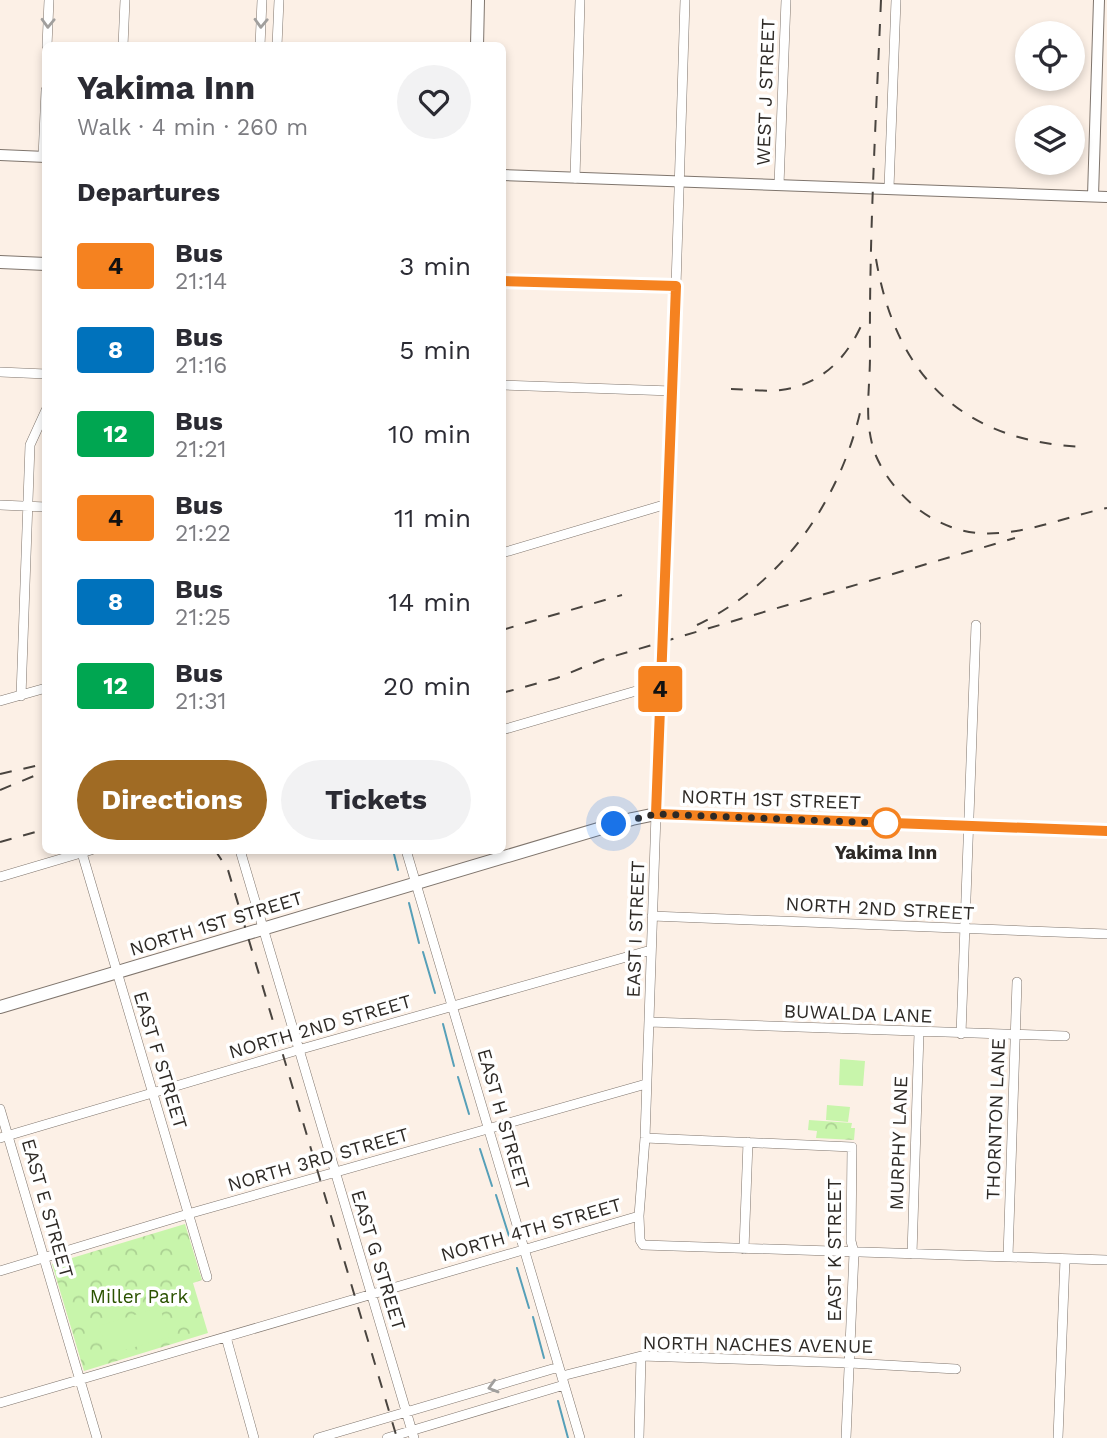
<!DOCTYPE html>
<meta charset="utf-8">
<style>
body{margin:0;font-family:"Work Sans",sans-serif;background:#f2f2f3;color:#2b2b33;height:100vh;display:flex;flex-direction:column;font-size:26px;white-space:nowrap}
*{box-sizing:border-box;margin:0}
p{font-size:23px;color:#7c7c81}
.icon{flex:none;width:38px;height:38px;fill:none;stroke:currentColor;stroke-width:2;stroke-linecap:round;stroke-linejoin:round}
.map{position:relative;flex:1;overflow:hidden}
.details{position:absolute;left:42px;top:42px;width:464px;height:812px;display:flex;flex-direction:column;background:#fff;border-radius:10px;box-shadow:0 4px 10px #0003}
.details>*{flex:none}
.badge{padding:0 14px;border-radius:5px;font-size:24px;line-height:46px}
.fabs{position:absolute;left:1015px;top:21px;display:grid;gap:14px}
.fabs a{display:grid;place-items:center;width:70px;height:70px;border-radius:50%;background:#fff;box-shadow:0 4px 10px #0003;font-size:35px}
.you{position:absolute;width:35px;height:35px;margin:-18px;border:5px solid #fff;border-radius:50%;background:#1a73e8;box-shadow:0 0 0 10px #1a73e833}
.map>.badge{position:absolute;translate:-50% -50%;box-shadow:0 0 0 4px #fff}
h2{padding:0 35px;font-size:26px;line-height:63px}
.round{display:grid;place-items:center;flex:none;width:74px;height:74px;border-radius:37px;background:#f2f2f3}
.headline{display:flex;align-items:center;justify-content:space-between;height:119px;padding:0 35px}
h1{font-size:33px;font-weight:700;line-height:52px}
.cta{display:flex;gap:14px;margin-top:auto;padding:14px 35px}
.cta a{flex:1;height:80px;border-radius:42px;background:#a06b24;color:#fff;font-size:28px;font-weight:700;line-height:80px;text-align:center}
.cta a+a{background:#f2f2f3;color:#2b2b33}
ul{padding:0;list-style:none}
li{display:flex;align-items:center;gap:21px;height:84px;padding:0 35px}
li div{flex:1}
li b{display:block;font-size:26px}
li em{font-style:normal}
li .badge{min-width:77px;font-weight:700;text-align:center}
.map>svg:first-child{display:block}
</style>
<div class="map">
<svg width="1107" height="1438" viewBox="0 0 1107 1438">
<defs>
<pattern id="park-crowns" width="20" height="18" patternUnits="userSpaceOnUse" patternTransform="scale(1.75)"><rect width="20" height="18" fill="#c8f5ab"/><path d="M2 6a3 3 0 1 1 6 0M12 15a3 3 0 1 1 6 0" fill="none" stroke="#acd293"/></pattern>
</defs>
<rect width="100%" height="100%" fill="#fcf0e6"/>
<path fill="url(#park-crowns)" d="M809 1120 852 1123 851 1128H855L854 1140 816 1138 817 1131 808 1130Z
M185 1224 202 1280 193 1283 208 1333 84 1371 52 1264Z"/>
<path fill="#c8f5ab" d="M840 1059 865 1061 863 1086 839 1085Z
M827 1105 850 1107 848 1122 826 1120Z
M160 1307 169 1337 108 1355 99 1326Z"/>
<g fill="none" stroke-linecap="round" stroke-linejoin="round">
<path stroke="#569fb8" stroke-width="2" d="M393 850 398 870
M409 903 419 943
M423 952 435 993
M443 1024 454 1066
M458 1077 469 1114
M480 1149 492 1186
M496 1195 509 1236
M517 1268 529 1308
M533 1317 544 1358
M558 1401 568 1438"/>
<g stroke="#7f756d" stroke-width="10">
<path id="minor" d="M47 46 49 0
M123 46 125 0
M260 46 262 0
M277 46 279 0
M43 157 46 90
M575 178 580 0
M779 185 786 0
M889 188 896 0
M502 281 676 286 685 0
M0 372 46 374
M502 385 672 391
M0 505 46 507
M502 553 667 504
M21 696 30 445 46 410
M0 701 46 688
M502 730 660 684
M656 814 645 1138 639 1216 640 1240 643 1245 1107 1260
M240 850 414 1438
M406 850 580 1438
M82 853 207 1277
M0 877 91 850
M652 916 1107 934
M649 1022 1065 1036
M961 1034 976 625
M0 1109 97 1438
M0 1138 298 1050 651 950
M645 1138 852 1147 851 1241 854 1253 846 1438
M744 1249 748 1142
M912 1254 919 1033
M1008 1257 1017 982
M0 1271 188 1214 646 1084
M226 1337 254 1438
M562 1376 641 1356 850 1363 956 1369
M0 1403 639 1216
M318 1438 559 1367
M387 1438 564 1385
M639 1438 641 1356
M1058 1438 1065 1259"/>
</g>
<g stroke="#7f756d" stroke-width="12">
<path id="tertiary" d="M0 155 46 157
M502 175 1107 197
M1093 196 1099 0
M656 814 676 286"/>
</g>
<g stroke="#7f756d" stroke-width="14">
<path id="secondary" d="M477 46 478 0
M0 262 46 264
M0 1007 632 819 656 814 1107 831"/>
</g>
<use href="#minor" stroke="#fff" stroke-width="9"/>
<use href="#tertiary" stroke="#fff" stroke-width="10"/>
<use href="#secondary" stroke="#fff" stroke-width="12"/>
<path stroke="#49443f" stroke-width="2" stroke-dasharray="12 12" stroke-linecap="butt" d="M881 0C876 119 869 238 870 356 870 390 863 423 876 456 890 488 918 515 951 527 1001 546 1058 518 1107 508
M876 259C896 377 963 442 1084 447
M731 389C747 389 765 392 781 390 824 384 849 356 865 317
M697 625C784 583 842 498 862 404
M502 630 622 595
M502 693 557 678 601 660 1015 538
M0 774 44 764
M0 790 46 771
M0 842 46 829
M215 850 228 870 397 1438"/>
</g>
<defs><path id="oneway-chevron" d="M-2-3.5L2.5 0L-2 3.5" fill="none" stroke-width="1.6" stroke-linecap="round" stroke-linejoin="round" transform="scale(1.75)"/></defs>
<g stroke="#a19f9d">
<use href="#oneway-chevron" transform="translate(48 23) rotate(92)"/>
<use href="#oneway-chevron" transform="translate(261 23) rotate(92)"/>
<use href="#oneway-chevron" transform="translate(493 1387) rotate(164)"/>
</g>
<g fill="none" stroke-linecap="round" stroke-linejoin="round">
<g stroke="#fff" stroke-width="16">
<path id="line" d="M502 281 676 286 656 814 1107 831"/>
</g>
<use href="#line" stroke="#f58220" stroke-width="10"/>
<path stroke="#2e2a26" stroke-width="7" stroke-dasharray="0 12.6" d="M614 824 656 814 886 823"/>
</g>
<circle fill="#fff" stroke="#f58220" stroke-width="3.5" cx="886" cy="823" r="14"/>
<g text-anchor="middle" stroke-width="7" stroke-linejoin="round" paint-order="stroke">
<g font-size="19" fill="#2e2a26" stroke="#fff">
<text transform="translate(765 92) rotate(-88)" y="7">WEST J STREET</text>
<text transform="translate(771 799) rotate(2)" y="7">NORTH 1ST STREET</text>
<text transform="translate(880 908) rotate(3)" y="7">NORTH 2ND STREET</text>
<text transform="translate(216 923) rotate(-17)" y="7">NORTH 1ST STREET</text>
<text transform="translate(635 929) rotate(-88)" y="7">EAST I STREET</text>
<text transform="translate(858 1013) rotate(2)" y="7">BUWALDA LANE</text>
<text transform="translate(320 1026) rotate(-16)" y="7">NORTH 2ND STREET</text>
<text transform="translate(161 1060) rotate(73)" y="7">EAST F STREET</text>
<text transform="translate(504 1119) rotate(74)" y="7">EAST H STREET</text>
<text transform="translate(995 1119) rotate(-88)" y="7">THORNTON LANE</text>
<text transform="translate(898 1143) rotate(-88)" y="7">MURPHY LANE</text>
<text transform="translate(318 1159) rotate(-16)" y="7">NORTH 3RD STREET</text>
<text transform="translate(48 1208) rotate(74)" y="7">EAST E STREET</text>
<text transform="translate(531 1229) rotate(-16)" y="7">NORTH 4TH STREET</text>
<text transform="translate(834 1250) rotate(-90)" y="7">EAST K STREET</text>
<text transform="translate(379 1260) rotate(73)" y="7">EAST G STREET</text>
<text transform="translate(758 1344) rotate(1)" y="7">NORTH NACHES AVENUE</text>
</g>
<g font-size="19" font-weight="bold" fill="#2e2a26" stroke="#fff">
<text x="886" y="859">Yakima Inn</text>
</g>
<g font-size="19" fill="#2b5200" stroke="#fff">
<text x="139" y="1303">Miller Park</text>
</g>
</g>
</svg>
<div class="fabs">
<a><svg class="icon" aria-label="locate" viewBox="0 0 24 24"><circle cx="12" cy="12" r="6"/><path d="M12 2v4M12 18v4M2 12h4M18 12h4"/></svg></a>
<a><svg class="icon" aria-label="layers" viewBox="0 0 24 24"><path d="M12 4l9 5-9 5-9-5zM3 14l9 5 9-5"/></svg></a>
</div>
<div class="you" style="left:614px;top:824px"></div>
<b class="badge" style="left:660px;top:689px;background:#f58220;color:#111">4</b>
<section class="details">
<div class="headline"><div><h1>Yakima Inn</h1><p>Walk · 4 min · 260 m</p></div><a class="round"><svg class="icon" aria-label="heart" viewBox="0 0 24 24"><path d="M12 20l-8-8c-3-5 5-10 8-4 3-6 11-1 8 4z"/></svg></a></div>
<h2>Departures</h2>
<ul>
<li><span class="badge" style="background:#f58220;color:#111">4</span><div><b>Bus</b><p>21:14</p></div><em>3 min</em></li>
<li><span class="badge" style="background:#0072bc;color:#fff">8</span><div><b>Bus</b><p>21:16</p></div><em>5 min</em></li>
<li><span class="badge" style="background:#00a651;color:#fff">12</span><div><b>Bus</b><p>21:21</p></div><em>10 min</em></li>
<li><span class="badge" style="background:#f58220;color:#111">4</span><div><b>Bus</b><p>21:22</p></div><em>11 min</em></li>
<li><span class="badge" style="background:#0072bc;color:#fff">8</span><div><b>Bus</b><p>21:25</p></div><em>14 min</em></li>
<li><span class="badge" style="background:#00a651;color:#fff">12</span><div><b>Bus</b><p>21:31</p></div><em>20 min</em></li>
</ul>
<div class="cta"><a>Directions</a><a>Tickets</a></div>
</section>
</div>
